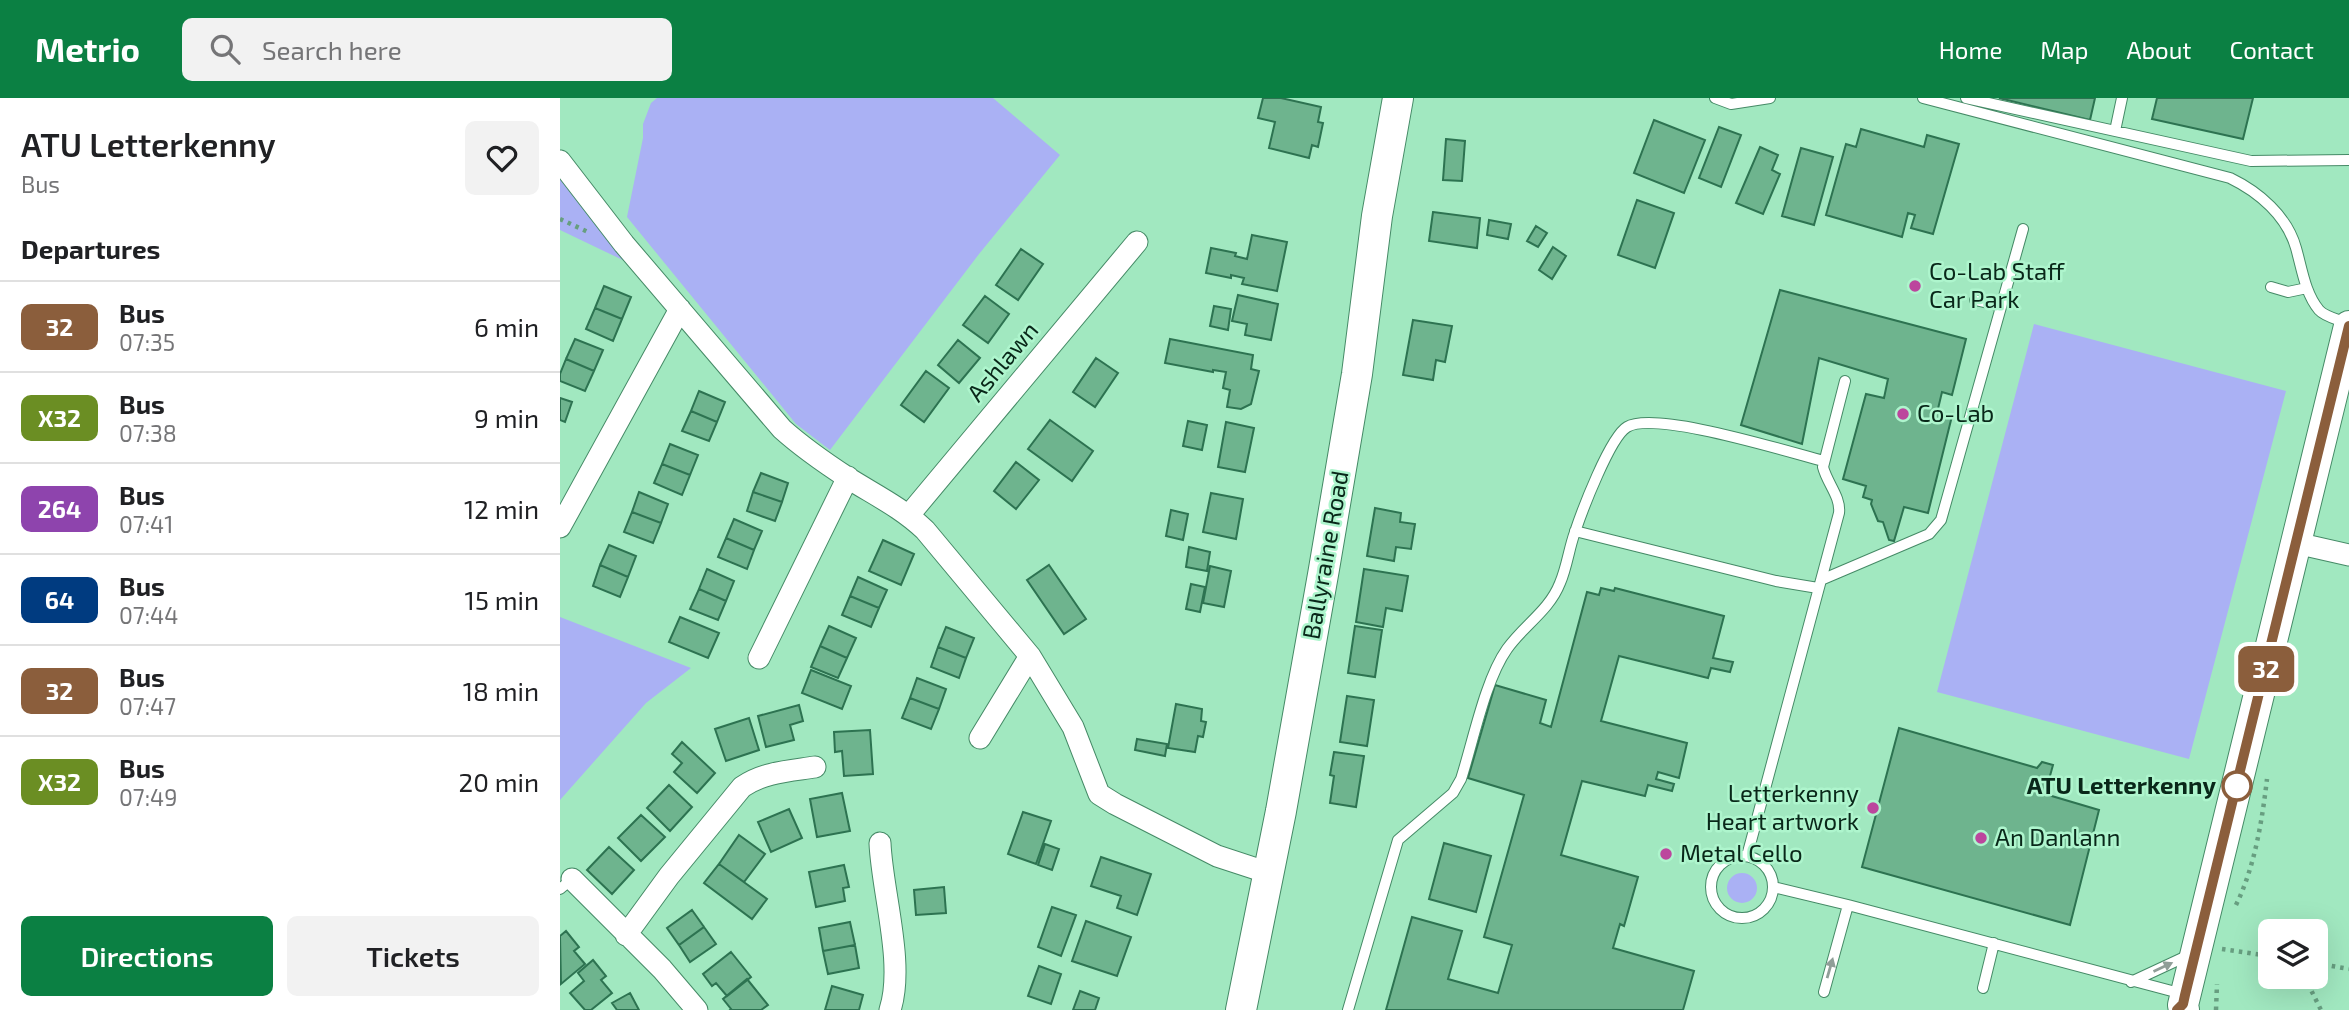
<!DOCTYPE html>
<style>
body{margin:0;font-family:"Exo 2",sans-serif;background:#f2f2f2;color:#202124;height:100vh;display:flex;flex-direction:column;font-size:26px;white-space:nowrap}
*{box-sizing:border-box;margin:0}
p{font-size:23px;color:#757577}
.icon{flex:none;width:38px;height:38px;fill:none;stroke:currentColor;stroke-width:2;stroke-linecap:round;stroke-linejoin:round}
.map{position:relative;flex:1;overflow:hidden}
.side{display:flex;flex-direction:column;background:#fff;width:560px}
.side>*{flex:none}
.badge{padding:0 14px;border-radius:10px;font-size:24px;line-height:46px}
.fabs{position:absolute;left:1698px;top:821px;display:grid;gap:14px}
.fabs a{display:grid;place-items:center;width:70px;height:70px;border-radius:10px;background:#fff;box-shadow:0 7px 28px #0002;font-size:35px}
.map>.badge{position:absolute;translate:-50% -50%;box-shadow:0 0 0 4px #fff}
h2{padding:0 21px;font-size:26px;line-height:63px}
.round{display:grid;place-items:center;flex:none;width:74px;height:74px;border-radius:10px;background:#f2f2f2}
.summary{display:flex;align-items:center;justify-content:space-between;height:119px;padding:0 21px}
h1{font-size:33px;font-weight:600;line-height:52px}
.cta{display:flex;gap:14px;margin-top:auto;padding:14px 21px}
.cta a{flex:1;height:80px;border-radius:10px;background:#0b8043;color:#fff;font-size:28px;font-weight:600;line-height:80px;text-align:center}
.cta a+a{background:#f2f2f2;color:#202124}
ul{padding:0;list-style:none}
li{display:flex;align-items:center;gap:21px;height:91px;padding:0 21px;border-top:2px solid #e0e0e0}
li div{flex:1}
li b{display:block;font-size:26px}
li em{font-style:normal}
li .badge{min-width:77px;font-weight:700;text-align:center}
header{display:flex;align-items:center;gap:42px;box-sizing:border-box;height:98px;padding:0 35px;background:#0b8043;color:#fff}
header strong{font-size:33px}
nav{display:flex;gap:38px;margin-inline-start:auto;font-size:24px}
.search{width:490px;height:63px;background:#f2f2f2;display:flex;align-items:center;gap:18px;box-sizing:border-box;padding:0 24px;border-radius:10px;color:#757577;font-size:26px}
main{display:flex;flex:1;min-height:0}
.map>svg:first-child{display:block}
</style>
<header>
<strong>Metrio</strong>
<div class="search"><svg class="icon" aria-label="search" viewBox="0 0 24 24"><circle cx="10" cy="10" r="6"/><path d="M15 15l6 6"/></svg>Search here</div>
<nav><a>Home</a><a>Map</a><a>About</a><a>Contact</a></nav>
</header>
<main>
<section class="side">
<div class="summary"><div><h1>ATU Letterkenny</h1><p>Bus</p></div><a class="round"><svg class="icon" aria-label="heart" viewBox="0 0 24 24"><path d="M12 20l-8-8c-3-5 5-10 8-4 3-6 11-1 8 4z"/></svg></a></div>
<h2>Departures</h2>
<ul>
<li><span class="badge" style="background:#8b5e3c;color:#fff">32</span><div><b>Bus</b><p>07:35</p></div><em>6 min</em></li>
<li><span class="badge" style="background:#6b8e23;color:#fff">X32</span><div><b>Bus</b><p>07:38</p></div><em>9 min</em></li>
<li><span class="badge" style="background:#8e44ad;color:#fff">264</span><div><b>Bus</b><p>07:41</p></div><em>12 min</em></li>
<li><span class="badge" style="background:#003b80;color:#fff">64</span><div><b>Bus</b><p>07:44</p></div><em>15 min</em></li>
<li><span class="badge" style="background:#8b5e3c;color:#fff">32</span><div><b>Bus</b><p>07:47</p></div><em>18 min</em></li>
<li><span class="badge" style="background:#6b8e23;color:#fff">X32</span><div><b>Bus</b><p>07:49</p></div><em>20 min</em></li>
</ul>
<div class="cta"><a>Directions</a><a>Tickets</a></div>
</section>
<div class="map">
<svg width="1789" height="912" viewBox="0 0 1789 912">
<rect width="100%" height="100%" fill="#a1e8c0"/>
<path fill="#aab1f4" d="M97 0H433L500 57 419 156 270 352 236 326 67 119 83 40V26L91 5Z
M0 79 71 166 0 132Z
M1474 226 1726 293 1629 661 1377 594Z
M0 519 131 570 86 605 0 702Z
M1167 790a15 15 0 1 1 30 0a15 15 0 1 1-30 0Z"/>
<path fill="#6eb48e" stroke="#2d7351" stroke-width="2" d="M703 0H721L761 9 758 24 763 25 758 49 752 47 749 60 709 50 715 24 698 20Z
M1439 0H1535L1530 22Z
M1597 0H1693L1683 41 1592 21Z
M1094 22 1145 42 1124 95 1074 75Z
M1159 29 1181 37 1161 89 1139 80Z
M1301 31 1364 49 1367 37 1399 46 1373 136 1351 130 1355 117 1348 115 1342 139 1266 117 1286 46 1296 49Z
M886 41 905 43 902 83 883 82Z
M1200 49 1218 57 1212 72 1220 76 1203 116 1176 105Z
M1241 50 1273 59 1254 127 1222 118Z
M1077 102 1114 115 1095 170 1058 157Z
M873 114 920 120 917 150 869 143Z
M929 122 951 126 948 141 927 137Z
M976 128 987 135 978 149 967 143Z
M692 137 727 144 717 193 682 186 684 180 671 177V180L646 175 651 150 676 155 675 158 687 161Z
M993 149 1006 158 992 181 979 172Z
M461 151 483 166 458 202 436 187Z
M44 188 71 199 62 221 35 210Z
M1220 192 1406 241 1392 297 1382 294 1377 315 1392 318 1368 415 1344 409 1334 443 1329 442 1323 424 1318 423 1311 406 1312 402 1303 399 1306 388 1283 381 1306 296 1324 300 1328 281 1259 260 1242 346 1181 327Z
M678 197 718 206 711 242 685 237 687 226 672 223Z
M425 198 449 216 428 245 403 227Z
M654 208 671 211 668 232 650 228Z
M35 210 62 221 53 243 26 231Z
M853 222 892 228 885 264 876 262 873 282 843 277Z
M15 241 43 252 34 273 6 261Z
M610 241 693 257 691 271 699 273 691 306 681 311 667 309 670 292 663 290 666 274 653 272V274L605 265Z
M398 242 420 260 399 285 378 267Z
M536 260 558 275 535 309 513 294Z
M6 261 34 273 25 293 0 283V276Z
M366 273 389 290 364 324 341 307Z
M139 293 165 304 157 324 131 313Z
M0 300 12 304 5 324 0 322Z
M131 313 157 324 149 343 122 333Z
M490 322 533 353 512 383 468 351Z
M628 323 647 327 642 352 623 348Z
M666 324 694 330 685 374 658 369Z
M110 346 138 357 130 377 102 366Z
M456 364 479 382 456 411 434 393Z
M102 366 130 377 122 397 94 385Z
M201 375 228 385 222 404 193 394Z
M79 394 108 406 101 425 72 414Z
M193 394 222 404 215 423 187 413Z
M651 395 683 401 676 441 643 434Z
M815 410 841 415 840 424 855 426 851 451 836 449 834 463 807 458Z
M611 412 628 416 623 442 606 438Z
M72 414 101 425 93 445 64 434Z
M174 421 202 433 194 452 166 440Z
M166 440 194 452 187 471 158 459Z
M323 442 354 456 341 487 309 473Z
M49 447 76 458 68 479 40 467Z
M629 449 650 454 647 473 626 469Z
M40 467 68 479 60 499 33 488Z
M489 467 526 521 504 536 467 482Z
M650 468 671 473 664 509 643 505Z
M147 471 174 483 166 503 139 491Z
M804 471 848 478 842 513 826 510 823 529 796 524Z
M298 479 327 492 319 510 290 498Z
M631 486 645 489 640 514 626 511Z
M1041 490 1054 493 1055 490 1164 518 1153 560 1173 564 1170 574 1151 570 1148 580 1059 558 1041 623 1127 645 1119 680 1098 674 1096 681 1114 686 1112 693 1088 687 1085 698 1022 683 1001 757 1078 779 1064 828 1060 826 1053 850 1134 873 1123 912H826L852 819 902 833 888 881 938 895 952 847 924 839 964 697 908 680 935 587 986 602 980 625 991 629 1027 494 1039 497Z
M139 491 166 503 158 522 130 511Z
M290 498 319 510 311 529 282 517Z
M120 519 159 535 148 560 109 544Z
M269 528 296 540 287 560 260 548Z
M795 528 822 532 815 579 788 575Z
M386 529 414 540 406 560 378 549Z
M260 548 287 560 278 580 251 569Z
M378 549 406 560 399 580 371 569Z
M251 572 291 588 282 611 242 595Z
M357 580 386 591 379 611 350 600Z
M787 598 814 602 807 648 780 644Z
M350 600 379 611 371 631 342 620Z
M616 606 642 611 641 623 646 624 643 639 638 638 635 654 608 650Z
M239 607 243 623 230 627 234 642 206 649 198 618Z
M189 620 199 652 166 663 155 631Z
M1339 630 1477 670 1482 664 1493 667 1485 696 1539 712 1510 827 1302 769Z
M310 632 313 676 284 678 282 653 275 654 274 634Z
M577 641 607 646 605 658 575 652Z
M122 644 155 675 137 695 114 674 122 665 112 656Z
M774 654 804 658 796 709 770 705 774 678 770 677Z
M109 687 132 709 110 733 87 710Z
M282 695 290 733 257 739 250 701Z
M229 711 242 740 211 754 198 724Z
M463 714 491 723 476 766 448 756Z
M81 717 105 739 81 763 58 740Z
M179 737 205 756 184 784 159 766Z
M884 745 931 758 916 814 869 801Z
M485 746 499 751 492 772 478 767Z
M49 749 74 772 52 796 27 772Z
M541 759 591 776 577 817 557 810 561 798 531 788Z
M159 766 207 801 192 821 144 785Z
M284 767 289 789 283 790 285 803 256 809 249 774Z
M384 789 386 815 356 817 354 792Z
M492 809 516 817 501 858 478 849Z
M132 812 144 829 119 847 107 830Z
M526 823 571 839 557 878 512 863Z
M290 824 295 847 263 853 259 830Z
M144 829 156 846 130 864 119 847Z
M6 833 19 849 14 853 25 866 1 886 0 838Z
M295 847 299 870 268 876 263 853Z
M171 854 191 879 167 898 156 885 152 888 143 876Z
M33 862 46 878 41 882 52 895 31 912H25L10 895 24 883 18 875Z
M479 868 501 876 491 906 468 898Z
M187 881 208 907 201 912H170L171 911 163 901Z
M272 888 303 897 299 912H265Z
M520 893 539 900 535 912H513Z
M70 895 79 912H57L52 905Z"/>
<g fill="none" stroke-linecap="round" stroke-linejoin="round">
<g stroke="#458a66" stroke-width="12">
<path id="lane" d="M1155 0 1171 6 1210 0
M1363 0 1670 80C1699 94 1727 118 1736 150 1742 171 1745 195 1759 212 1765 219 1780 222 1789 226
M1406 0 1691 63 1789 62
M1555 33 1562 0
M1711 189 1728 194 1747 190
M1415 202 1441 208
M1015 433 1216 483 1258 490
M1261 482 1369 436 1381 422 1463 131
M1187 758 1279 415C1281 399 1267 385 1263 369L1285 283
M1151 789a31 31 0 1 1 62 0a31 31 0 1 1-62 0Z
M1213 789 1288 807 1623 896
M0 791 12 781
M1571 884 1629 857
M1423 890 1434 845
M1264 894 1288 807
M788 912 838 742 893 695 901 681C913 644 925 582 947 551 964 527 989 513 1000 485 1007 469 1009 450 1015 434 1022 413 1050 339 1067 329 1095 312 1228 354 1264 363"/>
</g>
<g stroke="#458a66" stroke-width="23">
<path id="street" d="M0 63 64 146 222 331C242 349 265 365 288 380 315 397 342 410 365 432L470 558 513 629 539 696 555 706 657 758 709 775
M349 417 577 144
M0 429 120 211
M1736 445 1789 457
M199 560 288 379
M420 640 470 558
M320 745C322 794 345 866 330 912
M12 781 102 871 137 912
M66 837 109 778 182 689C204 674 229 673 255 669"/>
</g>
<g stroke="#458a66" stroke-width="32">
<path id="secondary" d="M681 912 721 713 764 471 797 276 817 118 838 0
M1624 912 1623 907 1789 228"/>
</g>
<path stroke="#679e80" stroke-width="4.5" stroke-dasharray="3.5 5" stroke-linecap="butt" d="M0 121 28 134
M1676 807C1695 768 1702 723 1707 681
M1662 851 1710 858
M1755 865 1789 871
M1744 878 1761 912
M1656 912 1657 886"/>
<use href="#lane" stroke="#fff" stroke-width="10"/>
<use href="#street" stroke="#fff" stroke-width="21"/>
<use href="#secondary" stroke="#fff" stroke-width="30"/>
</g>
<defs><path id="oneway-solid" d="M-6-.8H1V-3.2L6.5 0L1 3.2V.8H-6Z" transform="scale(1.75)"/></defs>
<g fill="#909e98">
<use href="#oneway-solid" transform="translate(1603 869) rotate(-25)"/>
<use href="#oneway-solid" transform="translate(1270 870) rotate(-74)"/>
</g>
<g fill="none" stroke-linecap="round" stroke-linejoin="round">
<g stroke="#fff" stroke-width="16">
<path id="line" d="M1617 912 1623 906 1625 897 1789 228"/>
</g>
<use href="#line" stroke="#8b5e3c" stroke-width="10"/>
</g>
<g fill="#bc469d" stroke="#aef5cd" stroke-width="2.5">
<circle cx="1355" cy="188" r="7"/>
<circle cx="1343" cy="316" r="7"/>
<circle cx="1313" cy="710" r="7"/>
<circle cx="1421" cy="740" r="7"/>
<circle cx="1106" cy="756" r="7"/>
</g>
<circle fill="#fff" stroke="#8b5e3c" stroke-width="3.5" cx="1677" cy="688" r="14"/>
<g text-anchor="middle" stroke-width="5" stroke-linejoin="round" paint-order="stroke">
<g font-size="24" fill="#092719" stroke="#aef5cd" text-anchor="start">
<text x="1369" y="182">Co-Lab Staff<tspan x="1369" dy="28">Car Park</tspan></text>
<text x="1357" y="324">Co-Lab</text>
<text x="1299" y="704" text-anchor="end">Letterkenny<tspan x="1299" dy="28">Heart artwork</tspan></text>
<text x="1435" y="748">An Danlann</text>
<text x="1120" y="764">Metal Cello</text>
</g>
<g font-size="24" fill="#092719" stroke="#aef5cd">
<text transform="translate(443 264) rotate(-50)" y="8">Ashlawn</text>
<text transform="translate(766 457) rotate(-80)" y="8">Ballyraine Road</text>
</g>
<g font-size="24" font-weight="bold" fill="#092719" stroke="#aef5cd" text-anchor="end">
<text x="1656" y="696">ATU Letterkenny</text>
</g>
</g>
</svg>
<div class="fabs">
<a><svg class="icon" aria-label="layers" viewBox="0 0 24 24"><path d="M12 4l9 5-9 5-9-5zM3 14l9 5 9-5"/></svg></a>
</div>
<b class="badge" style="left:1706px;top:571px;background:#8b5e3c;color:#fff">32</b>
</div>
</main>
